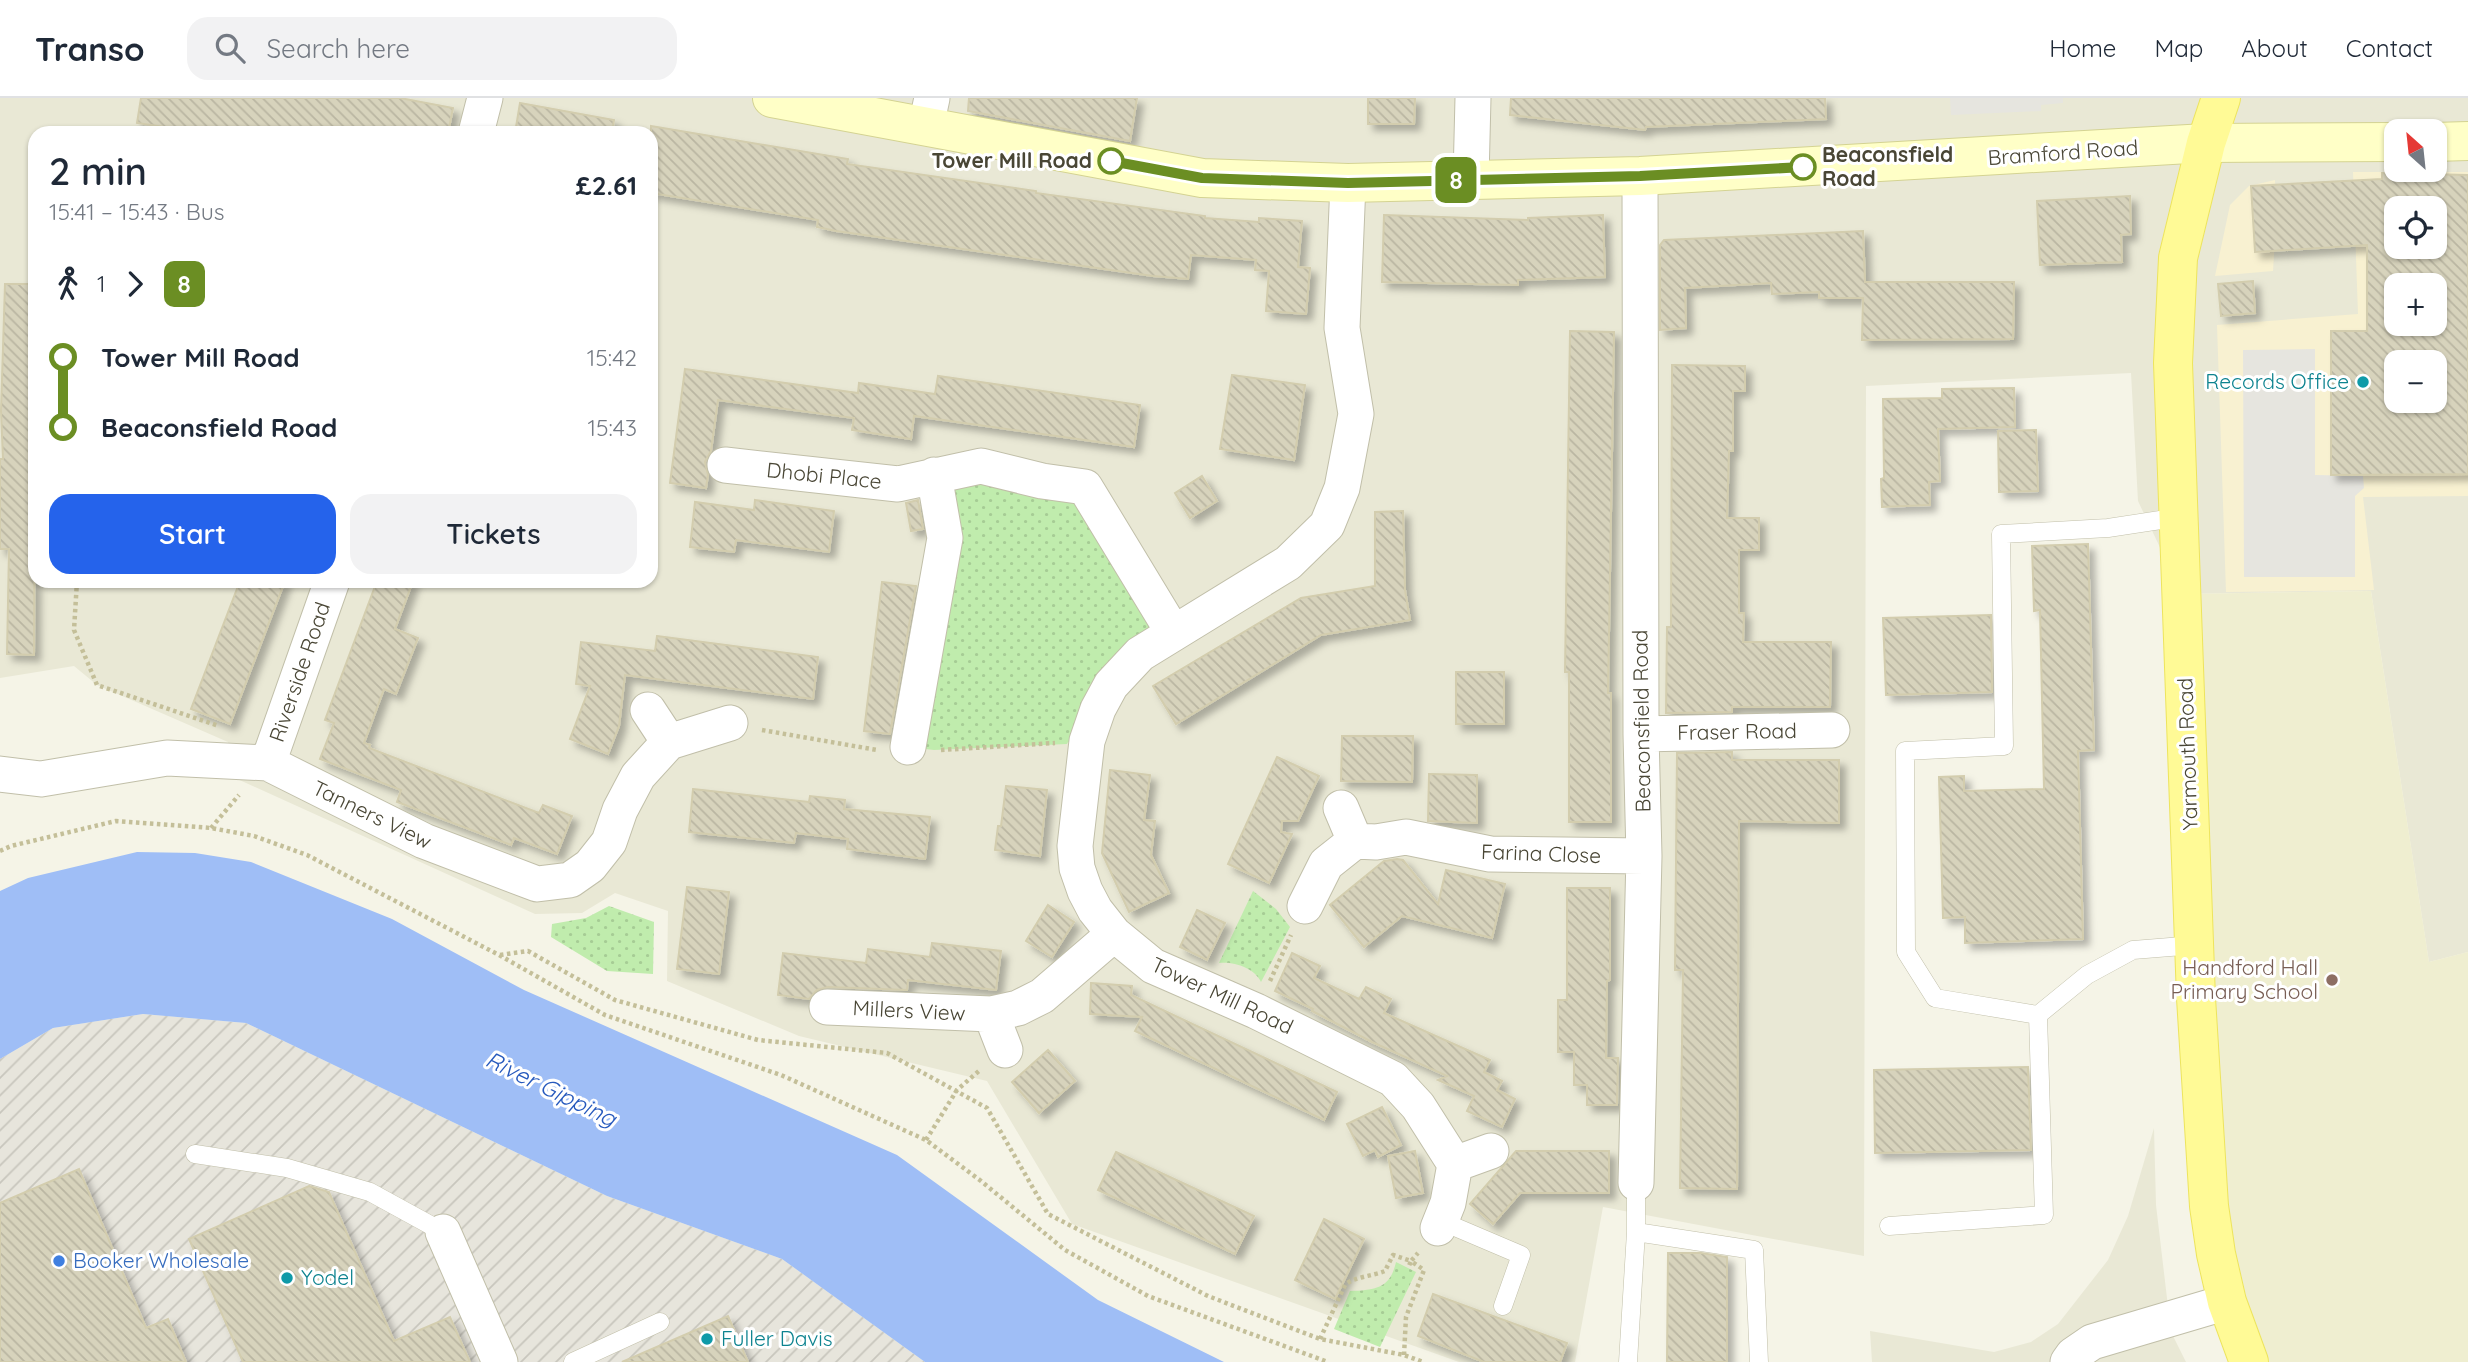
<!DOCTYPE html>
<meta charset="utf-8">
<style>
body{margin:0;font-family:Quicksand,sans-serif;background:#f2f2f3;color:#1f2937;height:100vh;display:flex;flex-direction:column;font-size:26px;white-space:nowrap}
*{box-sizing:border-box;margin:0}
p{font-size:23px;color:#747a83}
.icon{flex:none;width:38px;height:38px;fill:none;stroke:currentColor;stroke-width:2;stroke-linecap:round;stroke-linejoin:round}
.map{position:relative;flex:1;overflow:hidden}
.panel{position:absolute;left:28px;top:28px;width:630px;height:462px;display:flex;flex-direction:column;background:#fff;border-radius:21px;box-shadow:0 2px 5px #0004}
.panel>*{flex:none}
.badge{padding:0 14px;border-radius:10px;font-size:24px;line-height:46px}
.needle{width:46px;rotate:333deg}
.buttons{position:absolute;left:2384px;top:21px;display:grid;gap:14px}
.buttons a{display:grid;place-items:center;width:63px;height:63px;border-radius:14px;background:#fff;box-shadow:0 2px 5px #0004;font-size:35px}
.map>.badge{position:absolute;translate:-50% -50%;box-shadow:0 0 0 4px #fff}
.legs{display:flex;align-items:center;gap:10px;height:77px;padding:0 21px;font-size:23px}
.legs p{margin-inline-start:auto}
.headline{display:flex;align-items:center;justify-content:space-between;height:119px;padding:0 21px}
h1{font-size:38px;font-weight:600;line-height:52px}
.cta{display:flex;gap:14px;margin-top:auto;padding:14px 21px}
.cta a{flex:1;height:80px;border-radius:21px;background:#2563eb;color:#fff;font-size:28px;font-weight:600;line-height:80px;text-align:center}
.cta a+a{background:#f2f2f3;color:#1f2937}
ul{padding:0 21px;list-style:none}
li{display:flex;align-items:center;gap:24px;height:70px;font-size:26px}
li i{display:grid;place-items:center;width:10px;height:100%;margin:0 9px;background:currentColor}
li i::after{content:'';width:18px;height:18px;margin:-9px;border:5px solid;border-radius:50%;background:#fff}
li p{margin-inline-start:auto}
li:first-child i{background:linear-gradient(#0000 50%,currentColor 0)}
li:last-child i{background:linear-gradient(currentColor 50%,#0000 0)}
header{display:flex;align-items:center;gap:42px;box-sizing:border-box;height:98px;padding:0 35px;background:#fff;border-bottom:2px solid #e0e1e3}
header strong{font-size:33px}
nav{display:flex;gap:38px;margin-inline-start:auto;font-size:24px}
.search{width:490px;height:63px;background:#f2f2f3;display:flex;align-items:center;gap:18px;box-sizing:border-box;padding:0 24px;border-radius:21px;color:#747a83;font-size:26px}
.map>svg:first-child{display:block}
</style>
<header>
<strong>Transo</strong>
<div class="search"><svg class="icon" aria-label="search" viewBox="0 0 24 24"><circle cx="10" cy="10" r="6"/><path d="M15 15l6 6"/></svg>Search here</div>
<nav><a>Home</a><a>Map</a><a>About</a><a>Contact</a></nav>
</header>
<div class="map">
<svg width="2468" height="1264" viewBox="0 0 2468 1264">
<defs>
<pattern id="industrial-furrows" width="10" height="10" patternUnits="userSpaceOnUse" patternTransform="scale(1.75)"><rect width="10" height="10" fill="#e7e5dc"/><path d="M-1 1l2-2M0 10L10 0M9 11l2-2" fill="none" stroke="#c8c6bd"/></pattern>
<pattern id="park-dots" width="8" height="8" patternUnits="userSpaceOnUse" patternTransform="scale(1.75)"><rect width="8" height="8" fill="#c0ecad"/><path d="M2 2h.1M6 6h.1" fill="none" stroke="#a6cc95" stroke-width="1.8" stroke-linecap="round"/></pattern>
<pattern id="building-back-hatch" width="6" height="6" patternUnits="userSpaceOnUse" patternTransform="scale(1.75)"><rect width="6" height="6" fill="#d7d3bc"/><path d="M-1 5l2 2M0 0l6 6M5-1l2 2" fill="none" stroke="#bab6a2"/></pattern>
<filter id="shadow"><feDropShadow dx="6" dy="6" stdDeviation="3.5" flood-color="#0004"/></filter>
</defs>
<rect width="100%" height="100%" fill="#f5f4e7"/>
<path fill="#e9e8d5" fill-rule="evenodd" d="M0 0H2468V854L2429 864 2371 493 2182 496 2138 403 2131 275 1866 288 1864 1158 1603 1109 1575 1264H1459L1072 1126 987 983 799 938 667 883 668 813 615 795 582 815 535 816 235 680 228 644 97 587 74 568 0 580ZM2396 33H2434V72H2396ZM35 35H651V483H35ZM2396 110H2434V149H2396ZM2396 187H2434V226H2396ZM2396 264H2434V303H2396Z
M2154 1030 2156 1107 2171 1234 2186 1264H1872L1870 1233 1994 1254 2031 1244 2058 1226 2108 1162 2128 1118Z"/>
<path fill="#f8f1d1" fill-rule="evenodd" d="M2353 74H2468V398L2363 399 2374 492 2226 494 2217 227 2358 216ZM2396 110H2434V149H2396ZM2396 187H2434V226H2396ZM2396 264H2434V303H2396Z
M2275 82 2276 125 2273 173 2215 178 2230 107 2249 88Z"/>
<path fill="url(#industrial-furrows)" d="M143 916 246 925 607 1098 782 1161 925 1264H0V961L53 930Z"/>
<path fill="#efeed0" d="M2371 493 2429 864 2468 854V1264H2249L2237 1233 2182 496Z"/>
<path fill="url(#park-dots)" d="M934 377 1085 389 1173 534 1087 643 1068 644 1067 646 934 652 908 649Z
M1253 793 1276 811 1290 829 1261 884C1255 870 1233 863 1219 865Z
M609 808 654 824 653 876 607 873 551 839 552 826 586 820Z
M1396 1164 1416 1174 1380 1249 1334 1231 1350 1193C1375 1192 1390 1191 1396 1164Z"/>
<path fill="#e6e5df" d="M1950 0H2063V5L2041 7V13L1951 17Z
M2315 251V377L2363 378 2364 390 2355 398V479H2244L2243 252Z"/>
<path fill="#9fbef6" d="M137 754 195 755 251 764 392 821 524 892 897 1057 1098 1202 1224 1264H925L782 1161 607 1098 246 925 143 916 53 930 0 961V793L28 780Z"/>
<path fill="url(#building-back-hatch)" stroke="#d3cdae" stroke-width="2" fill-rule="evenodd" filter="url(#shadow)" d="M141 0H400L453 10 448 35H206L137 25Z
M969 0H1137L1130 43 968 13Z
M1368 0H1415L1414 26H1368Z
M1511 0H1825L1826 21 1646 29 1645 32 1510 17Z
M520 5 614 22 612 35H515Z
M651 28 848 61 847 66 1036 93V95L1205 118V120L1259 124V120L1302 123 1298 169 1310 170 1306 216 1266 213 1269 173 1255 172 1256 162 1191 157 1188 181 1153 178 836 133 817 129 818 122 651 95Z
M2382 75 2468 77V376L2331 377V233H2367V147L2255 154 2251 88 2382 81ZM2396 110H2434V149H2396ZM2396 187H2434V226H2396ZM2396 264H2434V303H2396Z
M2130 98 2131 136 2121 137 2122 164 2040 167 2037 103Z
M1384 117 1528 122V120L1603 117 1605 179 1518 182V187L1382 184Z
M1863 133 1865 184H2014L2013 241 1862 242 1863 200H1819V194L1772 196 1771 185 1685 190 1686 230 1660 232V147L1664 142Z
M2253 183 2255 215 2221 218 2218 186Z
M5 186H35V314H32L31 363H35L34 557 7 556 9 451H0V361H3L1 313Z
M1570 233 1614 234 1608 595H1611V724H1569V574H1565Z
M1672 267 1745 268V293H1733V353H1729L1727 420H1759V452H1739V515H1744L1743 544H1831L1830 609H1732V614L1666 615 1667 529H1671Z
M685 271 858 295 859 285 935 296 938 278 1140 307 1134 349 914 318 911 341 852 332 854 320 718 302 711 353 705 364 708 377 706 390 670 385Z
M1232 277 1305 287 1294 362 1220 351Z
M2014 290 2015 329 1938 331 1940 383 1929 384 1930 407 1882 409 1881 381 1884 380 1883 301 1942 300V291Z
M2036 332 2038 393 1999 394 1998 333Z
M1202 378 1217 403 1190 420 1175 395Z
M755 402 834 413 829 454 736 442 734 454 690 449 695 404 754 412Z
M918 402 923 431 911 433 906 405Z
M1403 413 1405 492 1410 522 1321 537 1176 626 1153 588 1301 500 1375 488V414Z
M2088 446 2094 652 2078 653 2083 841 1965 845V819L1943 820 1939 679 1964 678V693L2044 691 2040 512 2034 513 2032 448Z
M240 483H285L230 626 191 611Z
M377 483H413L395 531 418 540 396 596 384 591 364 645 370 647 369 650 539 715 543 707 572 718 557 756 514 740 511 747 397 704 401 692 320 661 334 625 325 622Z
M882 484 916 488 890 636 864 633Z
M1991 517 1992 594 1886 597 1883 520Z
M657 538 818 559 813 601 625 577 619 628 608 656 570 641 590 588 576 586 581 544 655 553Z
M1456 574H1504V626H1456Z
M1342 638H1413L1412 684 1341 683Z
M1732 654V662H1839V725L1739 723 1737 1091 1680 1090 1683 872H1675L1677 655Z
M1277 659 1319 678 1298 723H1282L1281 734 1292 736 1269 785 1228 766Z
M1110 672 1150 677 1144 722 1155 723 1151 757 1169 795 1129 814 1102 755Z
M1429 676 1477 677V725L1428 723Z
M1006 688 1047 692 1040 758 995 752 998 728H1001Z
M693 691 809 704 810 698 845 702 844 711 930 719 925 761 847 751 848 741 796 735 794 745 689 734Z
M1397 761 1403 762 1438 806 1446 772 1505 786 1492 840 1402 818 1364 849 1330 807 1384 763Z
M687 789 729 794 719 876 677 871Z
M1567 790H1610V882L1607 883 1606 960H1618L1617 1007H1587V987H1574V954H1558V902H1567Z
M1048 807 1074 824 1052 859 1026 843Z
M1197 812 1225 825 1207 862 1180 849Z
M932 845 1001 853 996 892 908 882 907 892 828 889 817 892 809 901 778 897 783 855 866 865 868 851 930 859Z
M1292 855 1320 868 1314 880 1359 901 1366 889 1391 901 1384 915 1490 962 1484 974 1502 983 1497 992 1515 1001 1502 1029 1467 1013 1474 998 1438 982 1447 978 1372 944 1312 913 1313 911 1275 893Z
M1091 885 1132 888 1131 897 1337 994 1324 1022 1135 933 1142 919 1090 916Z
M1048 952 1075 983 1039 1015 1012 984Z
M2028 969 2031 1052 1875 1055 1874 972Z
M1382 1009 1401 1047 1378 1059 1375 1052 1363 1058 1347 1026Z
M1415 1053 1423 1095 1396 1100 1388 1058Z
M1516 1053H1609V1095H1520L1493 1126 1470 1106Z
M1116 1054 1254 1118 1235 1156 1098 1092Z
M79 1071 146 1230 168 1221 186 1264H0V1105Z
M309 1088 329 1094 394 1243 450 1219 470 1264H243L189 1141Z
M1324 1121 1364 1141 1335 1201 1295 1182Z
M1668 1155H1701L1727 1159V1264H1667Z
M1433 1196 1567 1245 1560 1264H1484L1418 1238Z
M728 1218 748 1264H622Z"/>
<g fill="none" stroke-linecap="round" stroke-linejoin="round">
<g stroke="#c1bfa9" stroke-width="19">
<path id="lane" d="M2038 917 1935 900 1906 854 1905 653 2004 648 2001 436 2108 430 2180 419
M195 1056 287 1070 370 1094 443 1134
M1441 1123 1521 1157 1503 1208
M1889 1128 2044 1117 2038 917 2087 877 2133 852 2195 847
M1636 1134 1754 1152 1759 1264
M573 1264 660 1224
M1628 1264 1636 1134V1085"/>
</g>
<g stroke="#c1bfa9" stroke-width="37">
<path id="street" d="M926 28 932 0
M476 35 485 0
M1471 81 1473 0
M1348 85 1342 230 1356 316 1342 390 1327 427 1288 465 1140 556 1111 587 1098 611 1087 643 1075 748 1077 770 1085 793 1095 812 1114 836 1153 868 1256 913 1393 981 1418 1008 1455 1066 1448 1105 1438 1130
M725 367 898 386 981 368 1042 383 1085 389 1173 534
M648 612 669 644
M1641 636 1832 632
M908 649 945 440 934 377
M268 665 332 483
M0 676 41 681 167 660 268 665 424 743 537 786 570 782 590 768 609 744 620 712 638 678 669 644 730 625
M1341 710 1355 743
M1305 808 1326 766 1355 743 1376 744 1406 739 1490 756 1644 758
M827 909 991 916
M1005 952 991 916 1018 910 1042 898 1114 836
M1455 1066 1491 1053
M1636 1085 1644 758 1641 636 1640 78
M443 1134 500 1264
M2068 1264 2073 1257 2092 1244 2227 1204"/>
</g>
<g stroke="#d4d392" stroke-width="40">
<path id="secondary" d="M772 0 1202 80 1348 85 1640 78 2206 45 2396 44
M2434 44 2468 43"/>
</g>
<g stroke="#ede45d" stroke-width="40">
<path id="primary" d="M2221 0 2206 45 2178 160 2173 265 2196 900 2209 1108 2216 1156 2227 1204 2249 1264"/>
</g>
<path stroke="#c4bf99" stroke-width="4.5" stroke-dasharray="3.5 3.5" stroke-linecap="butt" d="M77 483 74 532 97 587 219 628
M762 632 877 652
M941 652 1055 645
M211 730 239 697
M0 753 11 748 116 723 211 730 254 738 307 757 499 857 605 917 781 977 926 1042 981 1083 1065 1152 1148 1198 1328 1264
M500 857 528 853 615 902 758 942 887 955 987 1010 1048 1116 1208 1198 1320 1241 1404 1257 1423 1264
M1270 883 1291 837
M926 1042 957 992 980 972
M1320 1241 1345 1187C1353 1179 1373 1178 1385 1173L1393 1157 1411 1163 1408 1170
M1404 1257 1406 1219 1424 1172 1411 1163 1418 1155"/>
<use href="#lane" stroke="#fff" stroke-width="18"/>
<use href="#street" stroke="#fff" stroke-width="35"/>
<use href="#secondary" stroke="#ffffc7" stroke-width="38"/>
<use href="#primary" stroke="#fffa96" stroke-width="38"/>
</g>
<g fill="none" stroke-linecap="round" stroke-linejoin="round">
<g stroke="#fff" stroke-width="16">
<path id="line-1" d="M1111 63 1202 80 1348 85 1640 78 1803 69"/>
</g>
<use href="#line-1" stroke="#6b8e23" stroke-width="10"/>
</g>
<g fill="#fff" stroke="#6b8e23" stroke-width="3.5">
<circle cx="1111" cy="63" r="12"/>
<circle cx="1803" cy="69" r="12"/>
</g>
<g fill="#0f9aa8" stroke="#fff" stroke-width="2.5">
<circle cx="2363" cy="284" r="7"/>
<circle cx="287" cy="1180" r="7"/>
<circle cx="707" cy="1241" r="7"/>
</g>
<circle fill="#8d6e63" stroke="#fff" stroke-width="2.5" cx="2332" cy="882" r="7"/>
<circle fill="#3f7fe0" stroke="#fff" stroke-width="2.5" cx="59" cy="1163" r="7"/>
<g text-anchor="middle" stroke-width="6" stroke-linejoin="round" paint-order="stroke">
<g font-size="21" fill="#494635" stroke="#fff">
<text transform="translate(2063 55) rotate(-4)" y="7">Bramford Road</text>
<text transform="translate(824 378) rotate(6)" y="7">Dhobi Place</text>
<text transform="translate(300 574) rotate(-71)" y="7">Riverside Road</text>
<text transform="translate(1642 623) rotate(-91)" y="7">Beaconsfield Road</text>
<text transform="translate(1737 634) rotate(-1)" y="7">Fraser Road</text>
<text transform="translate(2188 656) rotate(-92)" y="7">Yarmouth Road</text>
<text transform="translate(372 717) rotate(26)" y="7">Tanners View</text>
<text transform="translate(1541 756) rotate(2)" y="7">Farina Close</text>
<text transform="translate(1222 898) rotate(25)" y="7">Tower Mill Road</text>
<text transform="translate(909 913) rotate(3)" y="7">Millers View</text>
</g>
<g font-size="21" font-weight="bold" fill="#494635" stroke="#fff" text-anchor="start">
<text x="1822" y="64">Beaconsfield<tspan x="1822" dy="24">Road</tspan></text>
<text x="1092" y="70" text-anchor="end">Tower Mill Road</text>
</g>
<g font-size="21" fill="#0d838f" stroke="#fff" text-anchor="start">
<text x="2349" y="291" text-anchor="end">Records Office</text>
<text x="301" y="1187">Yodel</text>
<text x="721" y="1248">Fuller Davis</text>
</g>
<g font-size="21" fill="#785e54" stroke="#fff" text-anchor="end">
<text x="2318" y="877">Handford Hall<tspan x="2318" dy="24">Primary School</tspan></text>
</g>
<g font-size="21" fill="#366cbe" stroke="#fff" text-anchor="start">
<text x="73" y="1170">Booker Wholesale</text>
</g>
<g font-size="23" font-style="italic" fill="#2659bd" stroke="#fff">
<text transform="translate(551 991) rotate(26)" y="8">River Gipping</text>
</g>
</g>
</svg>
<div class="buttons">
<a><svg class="needle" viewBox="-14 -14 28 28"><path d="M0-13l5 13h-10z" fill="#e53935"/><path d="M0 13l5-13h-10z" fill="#747a83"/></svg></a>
<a><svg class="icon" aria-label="locate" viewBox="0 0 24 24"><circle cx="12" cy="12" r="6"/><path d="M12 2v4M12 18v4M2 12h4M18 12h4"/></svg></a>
<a>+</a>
<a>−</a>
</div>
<b class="badge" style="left:1456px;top:82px;background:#6b8e23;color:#fff">8</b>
<section class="panel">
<div class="headline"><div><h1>2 min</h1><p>15:41 – 15:43 · Bus</p></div><b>£2.61</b></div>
<div class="legs"><svg class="icon" aria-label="walk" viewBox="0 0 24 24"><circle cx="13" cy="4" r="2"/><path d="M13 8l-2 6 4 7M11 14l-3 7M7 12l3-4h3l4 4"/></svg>1<svg class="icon" aria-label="forward" viewBox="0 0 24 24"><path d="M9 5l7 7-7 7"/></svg><b class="badge" style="background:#6b8e23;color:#fff">8</b></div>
<ul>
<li><i style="color:#6b8e23"></i><b>Tower Mill Road</b><p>15:42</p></li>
<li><i style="color:#6b8e23"></i><b>Beaconsfield Road</b><p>15:43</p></li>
</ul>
<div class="cta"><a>Start</a><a>Tickets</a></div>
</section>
</div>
